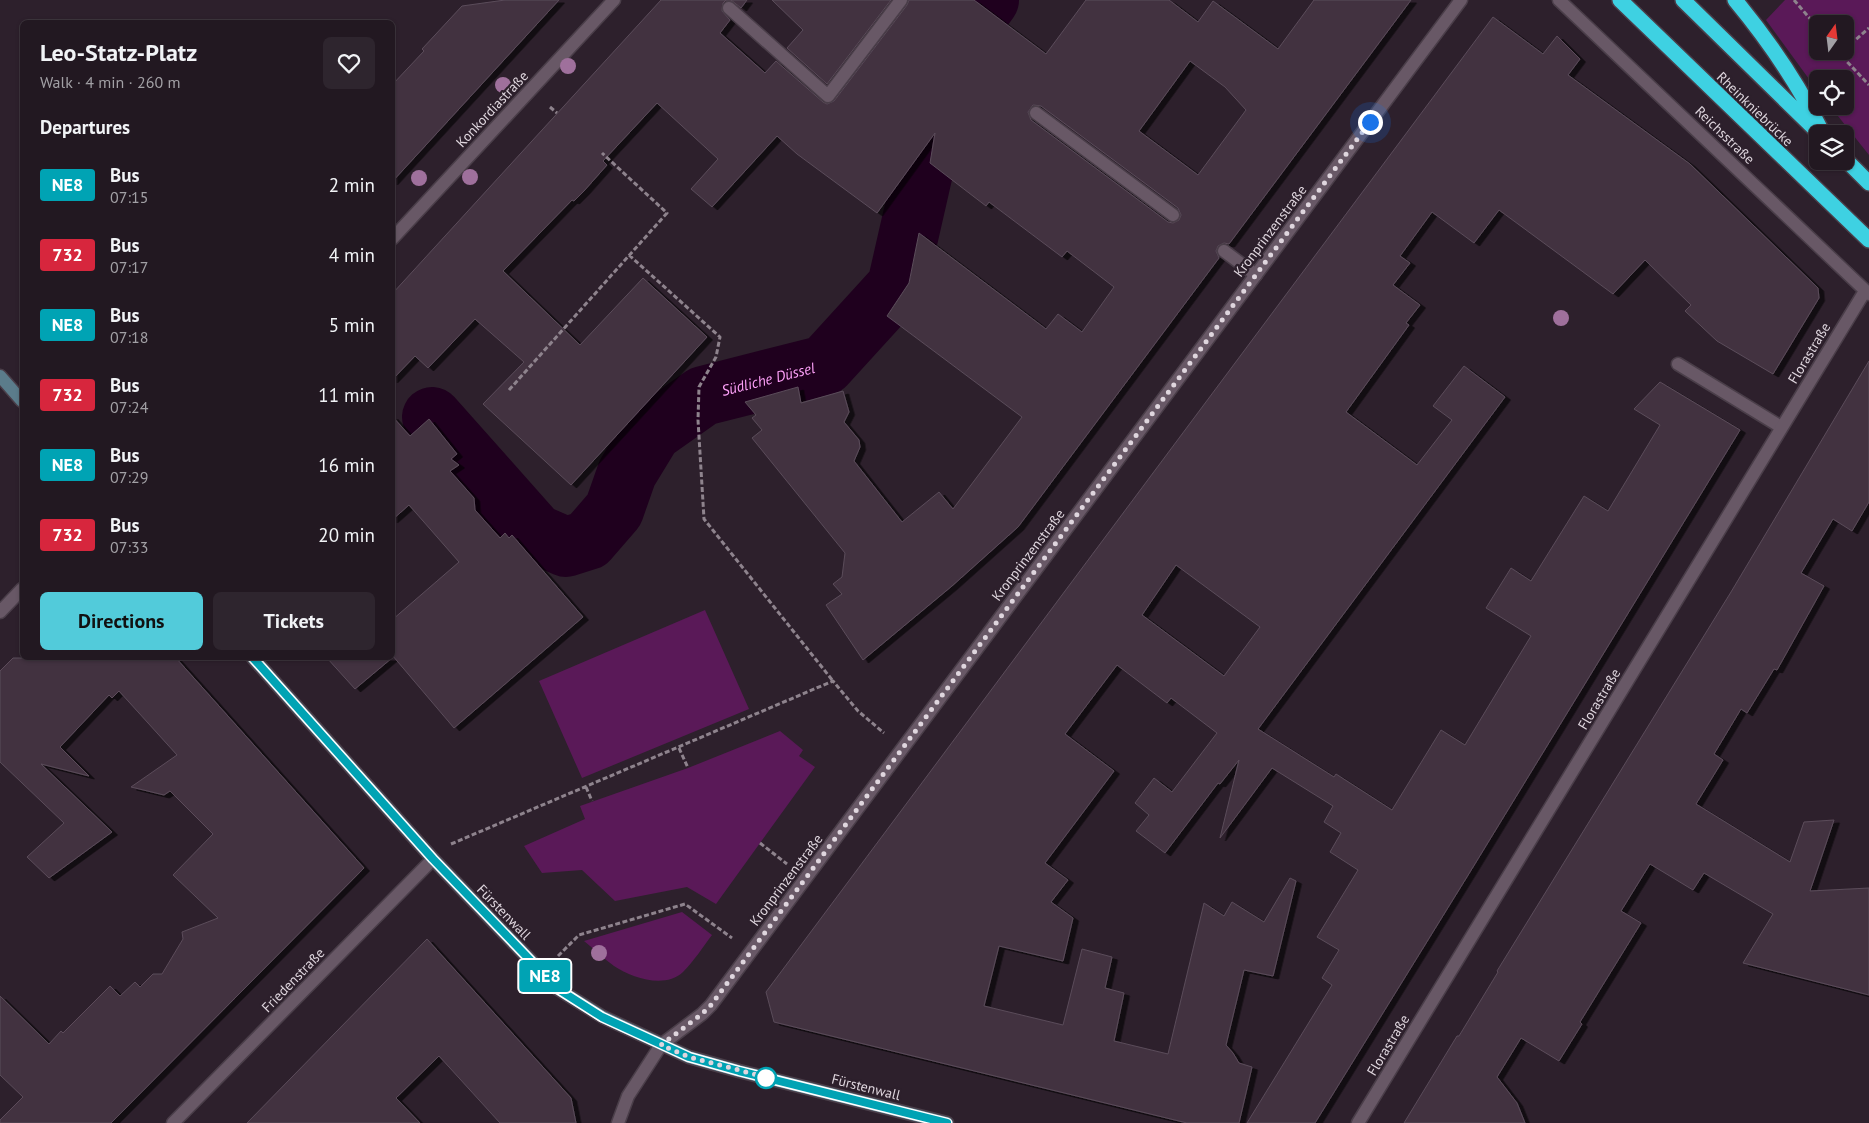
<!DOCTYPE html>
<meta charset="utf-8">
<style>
body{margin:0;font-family:"PT Sans",sans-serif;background:#2e252e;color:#f1f3f6;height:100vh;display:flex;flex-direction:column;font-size:19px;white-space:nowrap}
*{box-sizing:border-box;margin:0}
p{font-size:16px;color:#a2a0a5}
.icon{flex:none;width:28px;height:28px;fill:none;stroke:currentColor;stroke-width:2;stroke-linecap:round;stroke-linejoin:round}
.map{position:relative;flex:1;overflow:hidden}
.side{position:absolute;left:20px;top:20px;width:375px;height:640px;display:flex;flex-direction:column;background:#221821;border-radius:8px;box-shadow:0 1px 4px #0004,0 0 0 1px #3f373f}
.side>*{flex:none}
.badge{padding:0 10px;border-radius:4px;font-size:18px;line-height:32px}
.needle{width:32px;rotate:14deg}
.controls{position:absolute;left:1809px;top:15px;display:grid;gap:10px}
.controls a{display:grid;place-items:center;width:45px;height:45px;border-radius:8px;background:#221821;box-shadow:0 1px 4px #0004,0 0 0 1px #3f373f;font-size:25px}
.you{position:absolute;width:25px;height:25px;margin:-12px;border:4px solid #fff;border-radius:50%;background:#1a73e8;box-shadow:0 0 0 8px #1a73e833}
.map>.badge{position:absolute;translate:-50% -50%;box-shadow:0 0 0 2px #fff}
h2{padding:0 20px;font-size:19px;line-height:45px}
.round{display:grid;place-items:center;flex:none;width:52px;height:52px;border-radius:8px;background:#2e252e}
.head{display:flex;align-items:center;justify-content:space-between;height:85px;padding:0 20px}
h1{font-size:24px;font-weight:700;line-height:38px}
.button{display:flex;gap:10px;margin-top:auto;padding:10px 20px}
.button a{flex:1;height:58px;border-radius:8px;background:#52cbda;color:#111;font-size:20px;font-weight:700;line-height:58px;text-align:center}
.button a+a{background:#2e252e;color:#f1f3f6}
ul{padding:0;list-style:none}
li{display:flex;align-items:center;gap:15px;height:70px;padding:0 20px}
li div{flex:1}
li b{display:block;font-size:19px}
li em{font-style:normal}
li .badge{min-width:55px;font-weight:700;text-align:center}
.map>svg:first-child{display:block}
</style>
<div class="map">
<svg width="1869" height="1123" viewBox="0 0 1869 1123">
<defs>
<filter id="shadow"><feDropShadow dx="5.5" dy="3" stdDeviation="0" flood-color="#0009"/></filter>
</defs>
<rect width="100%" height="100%" fill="#2d202c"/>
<path fill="#5a1958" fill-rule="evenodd" d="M1785 0H1869V155L1830 106H1845V79H1818L1817 90 1766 20ZM1818 24H1845V51H1818Z
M705 610 749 709 582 778 539 681Z
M780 731 803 750 799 756 815 767 716 904 687 887 615 901 582 870 542 873 524 846 585 819 580 806 688 768Z
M682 912 712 935C703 947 694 961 683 972 665 989 632 978 614 966 604 959 594 949 584 941Z"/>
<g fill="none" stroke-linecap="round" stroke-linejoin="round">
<path stroke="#1f001e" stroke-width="60" id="s1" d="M432 417 536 534 566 547 588 540 614 510 627 473 652 432 703 396 825 365 897 286 936 115 962 37 989 0"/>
</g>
<path fill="#423341" stroke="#5b4c5a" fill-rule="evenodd" filter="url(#shadow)" d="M505 0H559L392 182V85L424 51 422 49 462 6Z
M661 0H747L741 8 731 0H726L723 3 722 11 730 20 720 33 765 73 776 61 823 102 827 104 834 101 907 5 909 0H974L1046 54 1086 0H1169L1198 22 1213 1 1278 49 1314 0H1411L1229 244 1224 243 1218 246 1216 251 1219 258 1018 527 952 586 863 660 826 605 842 594 833 584 842 577 845 553 752 438 762 430 752 418 756 415 745 402 798 387 801 403 843 391 849 412 844 422 859 440 860 447 854 461 902 522 939 492 953 509 1022 417 887 316 909 283 919 233 1046 329 1058 314 1082 332 1114 287 1067 251 1062 257 989 202 986 206 930 163 935 133 877 213 797 154 777 136 712 207 691 189 718 159 657 103 603 161 607 165 584 191 574 201 572 200 503 271 580 345 643 278 707 337 571 485 483 404 524 362 475 319 428 368 415 356 392 380V294ZM1190 61 1225 87 1246 110 1198 175 1139 131ZM1033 105 1041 106 1178 208 1181 215 1179 220 1173 223 1168 222 1031 120 1028 112Z
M772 0H891L827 84 787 48 803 30Z
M1493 17 1543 54 1557 36 1580 59 1568 75 1690 164 1818 288 1819 298 1773 374 1717 341 1685 311 1691 305 1645 260 1613 294 1499 210 1474 243 1432 212 1400 256 1410 263 1393 285 1420 305 1406 323 1409 325 1346 412 1417 465 1452 420 1433 406 1464 366 1505 397 1258 729 1334 777 1336 774 1392 810 1441 730 1465 745 1531 636 1486 608 1511 568 1531 581 1584 496 1608 511 1660 425 1634 409 1660 382 1740 430 1470 872 1315 1123H1247L1332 985 1322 978 1339 950 1317 937 1358 870 1330 852 1341 833 1324 822 1333 806 1272 768 1220 838 1239 760 1220 784 1218 783 1165 853 1136 831 1149 815 1135 803 1154 778 1172 792 1217 733 1171 698 1167 703 1117 665 1065 734 1114 771 1045 863 1068 880 1051 902 1073 918 1063 961 999 946 984 1006 1063 1025 1082 949 1112 957 1105 988 1124 993 1114 1041 1168 1054 1204 903 1224 916 1232 902 1264 922 1290 878 1296 881 1273 976 1244 970 1226 1045 1233 1053 1239 1063 1252 1067 1239 1123H1187L774 1022 766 992ZM1176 565 1260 627 1224 676 1142 615Z
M1869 361V502L1852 531 1833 519 1801 573 1824 586 1777 670 1774 669 1747 713 1741 709 1714 754 1723 760 1696 804 1790 862 1804 822 1834 820 1810 891 1869 888V995L1743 963 1773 914 1704 873 1693 890 1650 864 1621 911 1641 923 1580 1022 1582 1024 1559 1061 1521 1038 1497 1077 1517 1103 1525 1123H1404L1457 1036H1459L1498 972 1497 971 1731 592Z
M392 416 410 436 429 419 457 454 451 459 459 465 450 471 474 498 475 510 500 538 505 533 509 538 512 535 583 617 454 728 392 655V620L459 562 409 505 392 520Z
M13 658H176L364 868 111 1123H0V1120L23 1097 0 1075V996L49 1044 61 1031 63 1033 110 986 120 996 135 982 140 987 153 974H162L183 939 182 932 218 918 173 875 213 834 170 791 164 795 131 787 177 755 119 691 112 698 109 695 60 747 89 776 41 764 112 832 49 878 27 857 64 823 0 762V671Z
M327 658H392L355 689Z
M427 939 571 1098 576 1123H500L439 1056 396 1098 420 1123H247Z"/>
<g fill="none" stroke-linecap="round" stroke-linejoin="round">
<g stroke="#4a3e49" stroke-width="15">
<path id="lane" d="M729 8 828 96 901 0
M1036 113 1173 215
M1224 251 1256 275
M1678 364 1781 427"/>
</g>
<g stroke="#4a3e49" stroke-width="15">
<path id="street" d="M1559 0 1869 294
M392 239 614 0
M0 612 22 589
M173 1123 433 859
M618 1123 628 1096 661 1045 702 1014 711 1005 1461 0
M1358 1123 1865 291"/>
</g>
<g stroke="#4a3e49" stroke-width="15">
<path id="secondary" d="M0 376 22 401
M253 658 433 859 558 989 603 1017 689 1057 739 1071 947 1123"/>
</g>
<g stroke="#4a3e49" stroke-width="18">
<path id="highway" d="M1620 0 1869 240
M1683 0 1820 134
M1735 0C1769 41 1796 80 1820 128
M1845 159 1869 183"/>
</g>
<path stroke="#8e838d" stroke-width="3" stroke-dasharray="5 2.5" stroke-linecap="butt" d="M1794 0 1818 28
M1845 49 1869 28
M1837 51 1869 85
M550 107 557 113
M629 255 720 337 716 357 699 387 698 420 704 519 833 681
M509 390 667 213 602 153
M679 748 688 768
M586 787 592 801
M760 843 787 864
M451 844 833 681 858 711 884 733
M558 956 579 935 685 904 732 938"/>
<use href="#lane" stroke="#685866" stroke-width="12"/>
<use href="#street" stroke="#685866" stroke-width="12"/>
<use href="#secondary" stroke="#5b7c8b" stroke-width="12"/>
<use href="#highway" stroke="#3ed1e2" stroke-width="15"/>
</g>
<g fill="#9f709c">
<circle cx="568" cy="66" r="8"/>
<circle cx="503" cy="85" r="8"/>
<circle cx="470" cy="177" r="8"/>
<circle cx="419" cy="178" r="8"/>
<circle cx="1561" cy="318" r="8"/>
<circle cx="599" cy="953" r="8"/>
</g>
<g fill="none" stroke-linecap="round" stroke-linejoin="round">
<g stroke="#fff" stroke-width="11">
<path id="line" d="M253 658 433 859 558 989 602 1017 689 1057 739 1071 947 1123"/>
</g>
<use href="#line" stroke="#00a3b4" stroke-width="8"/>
<path stroke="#dfd6de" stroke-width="5" stroke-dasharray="0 9" d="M766 1078H769L689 1057 661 1045 702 1014 711 1005 1370 122"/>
</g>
<circle fill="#fff" stroke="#00a3b4" stroke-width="2.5" cx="766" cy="1078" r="10"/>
<g text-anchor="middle" stroke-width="4.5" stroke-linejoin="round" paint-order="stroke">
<g font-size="14" fill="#dfd6de" stroke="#2d202c">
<text transform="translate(492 109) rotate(-47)" y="5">Konkordiastraße</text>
<text transform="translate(1755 109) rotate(44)" y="5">Rheinkniebrücke</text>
<text transform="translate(1725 135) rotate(44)" y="5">Reichsstraße</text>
<text transform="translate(1270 231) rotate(-53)" y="5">Kronprinzenstraße</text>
<text transform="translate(1809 353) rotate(-59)" y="5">Florastraße</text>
<text transform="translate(1028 555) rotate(-53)" y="5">Kronprinzenstraße</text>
<text transform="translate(1599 699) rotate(-59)" y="5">Florastraße</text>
<text transform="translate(786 880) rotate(-53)" y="5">Kronprinzenstraße</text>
<text transform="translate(504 912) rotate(46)" y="5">Fürstenwall</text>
<text transform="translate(293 980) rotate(-46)" y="5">Friedenstraße</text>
<text transform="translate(1388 1045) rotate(-59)" y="5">Florastraße</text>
<text transform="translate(866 1087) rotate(14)" y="5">Fürstenwall</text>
</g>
<g font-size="15" font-style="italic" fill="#fea0f9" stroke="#2d202c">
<text dy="5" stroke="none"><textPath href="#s1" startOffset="469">Südliche Düssel</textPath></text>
</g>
</g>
</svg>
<div class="controls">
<a><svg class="needle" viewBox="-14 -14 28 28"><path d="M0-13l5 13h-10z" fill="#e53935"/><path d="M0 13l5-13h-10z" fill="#a2a0a5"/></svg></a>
<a><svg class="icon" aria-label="locate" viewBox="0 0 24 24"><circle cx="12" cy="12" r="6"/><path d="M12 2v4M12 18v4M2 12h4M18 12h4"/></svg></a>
<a><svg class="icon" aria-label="layers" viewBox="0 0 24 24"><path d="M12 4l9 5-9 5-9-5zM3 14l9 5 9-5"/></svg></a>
</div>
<div class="you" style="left:1370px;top:122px"></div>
<b class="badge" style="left:545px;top:976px;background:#00a3b4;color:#fff">NE8</b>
<section class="side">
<div class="head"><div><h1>Leo-Statz-Platz</h1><p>Walk · 4 min · 260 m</p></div><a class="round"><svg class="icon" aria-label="heart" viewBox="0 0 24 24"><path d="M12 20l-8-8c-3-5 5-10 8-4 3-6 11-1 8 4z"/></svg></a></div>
<h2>Departures</h2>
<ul>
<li><span class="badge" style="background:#00a3b4;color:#fff">NE8</span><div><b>Bus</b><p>07:15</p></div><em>2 min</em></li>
<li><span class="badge" style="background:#d7263d;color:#fff">732</span><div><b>Bus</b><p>07:17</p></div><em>4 min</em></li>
<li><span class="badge" style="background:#00a3b4;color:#fff">NE8</span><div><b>Bus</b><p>07:18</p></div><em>5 min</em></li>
<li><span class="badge" style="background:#d7263d;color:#fff">732</span><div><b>Bus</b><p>07:24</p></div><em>11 min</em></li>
<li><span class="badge" style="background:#00a3b4;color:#fff">NE8</span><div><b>Bus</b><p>07:29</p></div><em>16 min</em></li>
<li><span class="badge" style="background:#d7263d;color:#fff">732</span><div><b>Bus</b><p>07:33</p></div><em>20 min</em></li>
</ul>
<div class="button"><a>Directions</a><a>Tickets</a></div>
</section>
</div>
